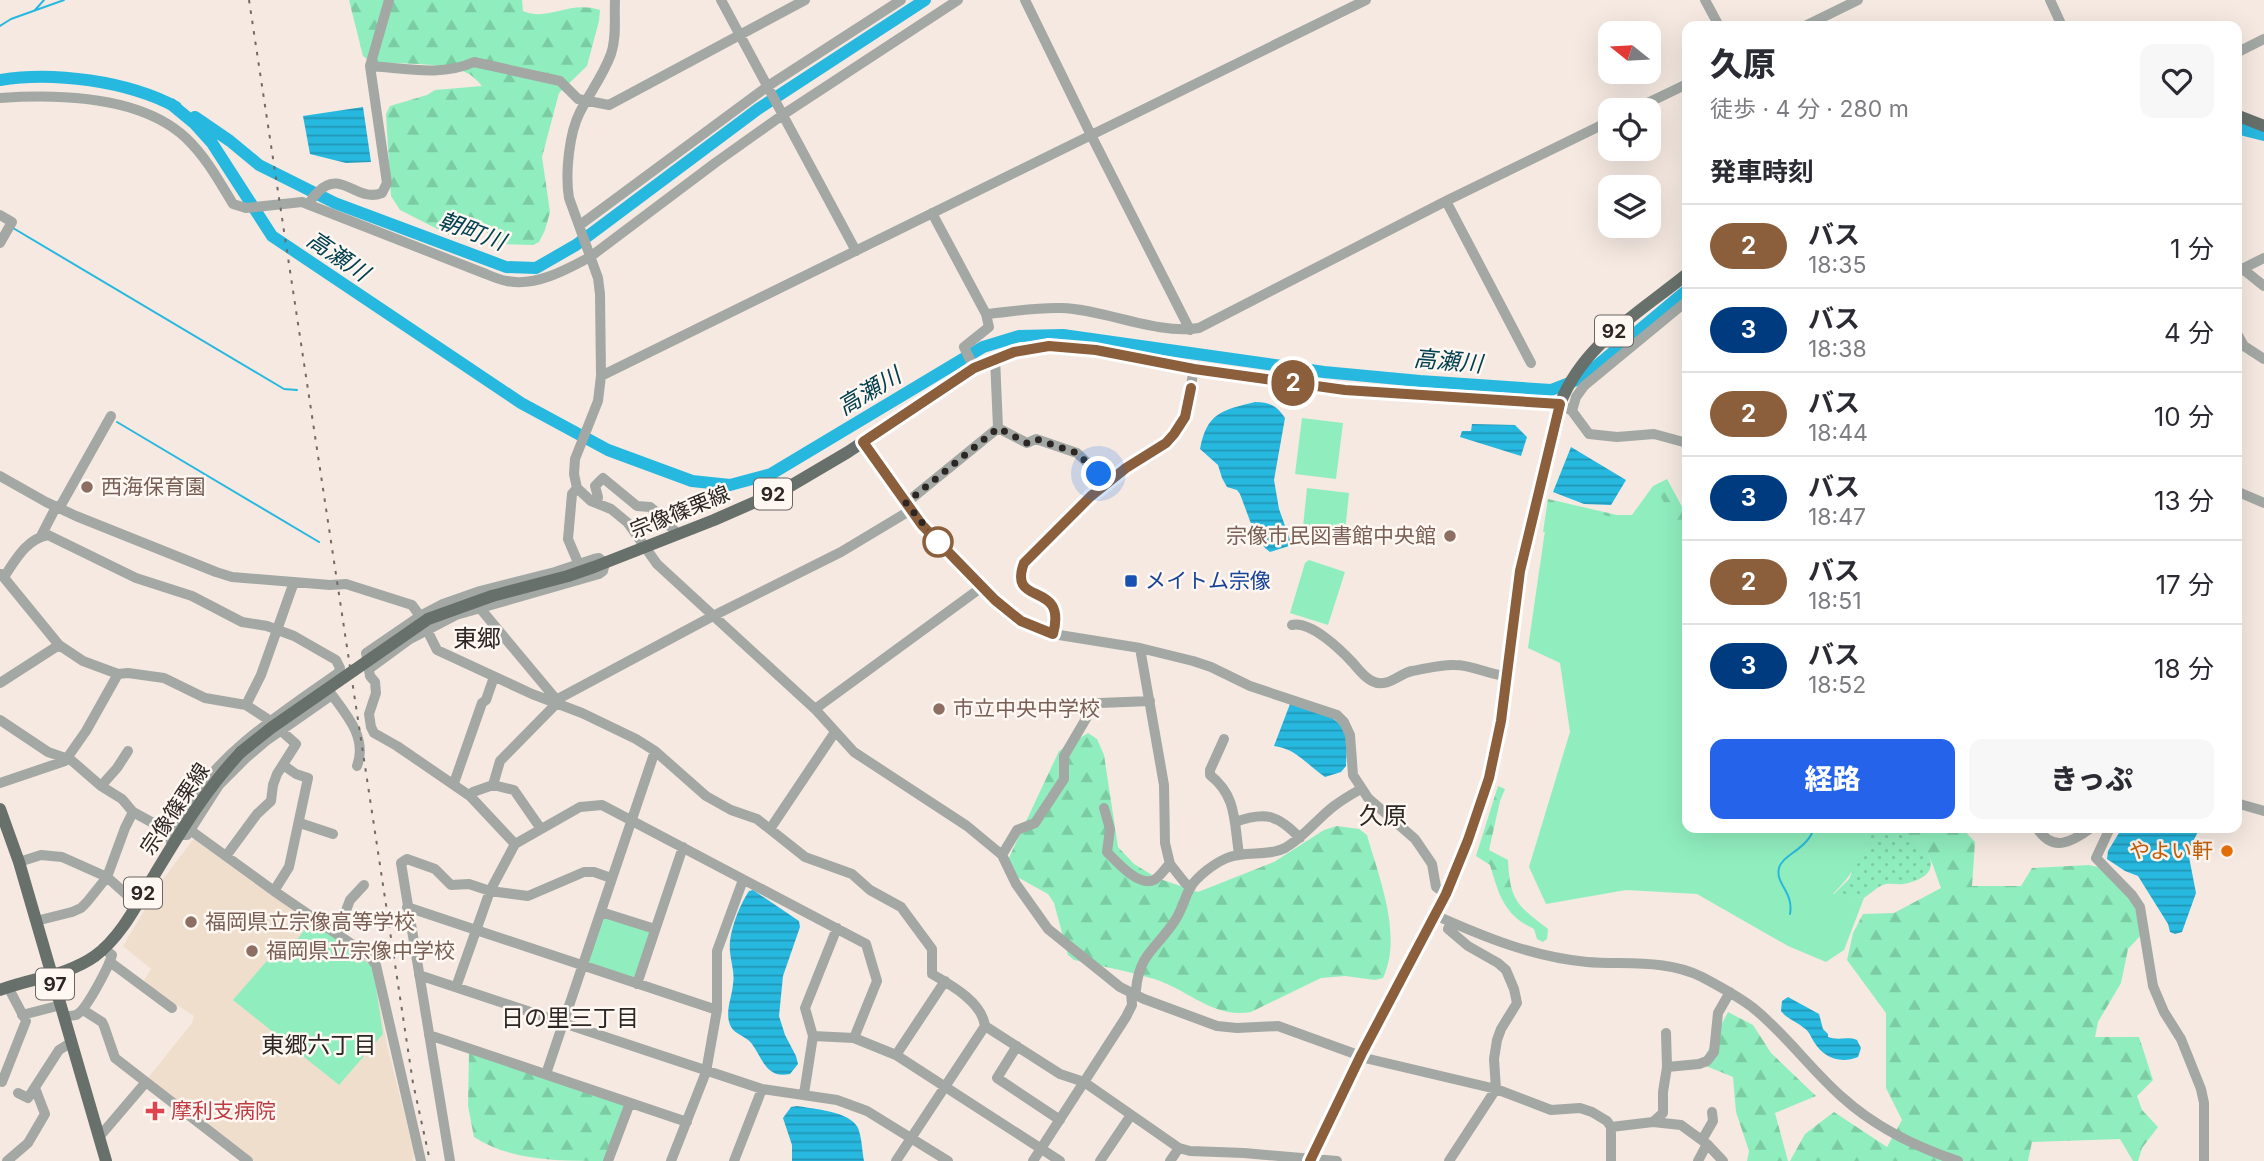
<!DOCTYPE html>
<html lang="ja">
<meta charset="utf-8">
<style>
body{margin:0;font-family:Inter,"Noto Sans JP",sans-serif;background:#f7f7f7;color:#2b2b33;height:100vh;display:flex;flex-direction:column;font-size:26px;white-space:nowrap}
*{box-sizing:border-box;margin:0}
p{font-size:23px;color:#7c7c81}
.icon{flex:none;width:38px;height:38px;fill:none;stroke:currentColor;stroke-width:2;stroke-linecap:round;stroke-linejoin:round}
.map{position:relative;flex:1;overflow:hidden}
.panel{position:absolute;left:1682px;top:21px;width:560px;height:812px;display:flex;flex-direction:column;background:#fff;border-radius:14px;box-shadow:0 7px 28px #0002}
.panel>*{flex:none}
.badge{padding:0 14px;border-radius:23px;font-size:24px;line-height:46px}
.needle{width:46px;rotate:288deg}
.tools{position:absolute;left:1598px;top:21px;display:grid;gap:14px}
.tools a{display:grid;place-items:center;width:63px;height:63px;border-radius:14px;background:#fff;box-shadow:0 7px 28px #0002;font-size:35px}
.you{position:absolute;width:35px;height:35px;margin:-18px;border:5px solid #fff;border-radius:50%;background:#1a73e8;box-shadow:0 0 0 10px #1a73e833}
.map>.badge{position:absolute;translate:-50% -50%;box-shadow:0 0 0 4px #fff}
h2{padding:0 28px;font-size:26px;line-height:63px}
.round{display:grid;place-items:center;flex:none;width:74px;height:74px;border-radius:14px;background:#f7f7f7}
.summary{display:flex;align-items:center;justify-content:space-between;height:119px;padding:0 28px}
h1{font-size:33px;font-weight:800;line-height:52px}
.primary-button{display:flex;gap:14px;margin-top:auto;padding:14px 28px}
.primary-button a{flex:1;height:80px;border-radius:14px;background:#2563eb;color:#fff;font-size:28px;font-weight:800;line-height:80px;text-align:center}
.primary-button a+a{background:#f7f7f7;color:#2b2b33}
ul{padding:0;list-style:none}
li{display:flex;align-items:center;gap:21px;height:84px;padding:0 28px;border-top:2px solid #e1e1e2}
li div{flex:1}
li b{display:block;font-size:26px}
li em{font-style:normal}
li .badge{min-width:77px;font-weight:700;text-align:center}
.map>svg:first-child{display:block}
</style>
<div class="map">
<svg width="2264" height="1161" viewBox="0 0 2264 1161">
<defs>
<pattern id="grass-dots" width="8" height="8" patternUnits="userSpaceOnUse" patternTransform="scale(1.75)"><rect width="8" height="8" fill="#90eebe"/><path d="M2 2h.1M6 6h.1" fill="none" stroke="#7ccca3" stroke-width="1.8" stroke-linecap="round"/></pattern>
<pattern id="forest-firs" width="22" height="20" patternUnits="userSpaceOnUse" patternTransform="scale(1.75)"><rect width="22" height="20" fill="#90eebe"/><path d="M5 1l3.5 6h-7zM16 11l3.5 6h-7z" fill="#7ccca3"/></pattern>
<pattern id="water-rules" width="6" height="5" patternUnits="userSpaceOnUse" patternTransform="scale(1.75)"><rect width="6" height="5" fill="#27b8e0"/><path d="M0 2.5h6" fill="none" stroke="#2296b5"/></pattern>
</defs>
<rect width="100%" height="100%" fill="#f5e9e1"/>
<path fill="#f0decd" d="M195 837 373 965 387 1045 414 1152 413 1161H254L148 1078 192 1023 194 1016 153 990 144 980 151 969 123 946 163 879Z"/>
<path fill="url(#grass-dots)" d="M1872 828C1895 828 1904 827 1921 845 1942 867 1927 880 1903 884 1897 885 1892 883 1886 884 1879 885 1870 894 1864 898L1833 895 1849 879Z"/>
<path fill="url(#forest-firs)" d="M349 0H522L523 11C549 22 568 0 600 10L599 21 587 66 559 93 542 157 550 212 545 230 539 242 533 245 498 244 474 219 455 238 400 210 391 196 386 114 390 106 427 95 435 90 482 86C477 80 472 75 465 72 442 62 397 64 371 62L363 56Z
M1667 479 1687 516V615L1636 529 1543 532 1548 499 1617 515H1632L1653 486Z
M1088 733 1097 739 1104 755 1118 847 1134 864 1157 878 1198 892 1274 862 1324 830 1337 826 1359 829 1367 835C1379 878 1403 935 1383 978L1375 980 1345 976 1321 978 1251 1012C1214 1019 1187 989 1154 979 1128 971 1100 966 1074 960L1068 955 1054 903 1048 894 1010 873 1007 862 1059 751Z
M1498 786 1505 789 1500 801 1489 850 1508 860C1510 901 1517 905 1548 929L1547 939 1543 942 1537 939 1534 929C1504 915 1499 895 1490 865L1476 856Z
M1897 828H1962L1975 842 1972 886H2021L2032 868 2089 865 2102 868 2132 899 2143 933 2128 949 2121 983 2098 1022 2095 1037H2139L2153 1080 2137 1096 2142 1110 2158 1127 2142 1148 2138 1161H2133L2120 1139 2032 1142 2028 1161H1790L1805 1134 1834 1112 1887 1147 1902 1120 1886 1088V1013L1847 960 1853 933 1863 914 1894 913 1941 888C1929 854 1929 846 1897 828Z
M1728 1012 1753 1025 1771 1053 1816 1096 1775 1113 1788 1161H1747L1749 1151 1736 1112 1733 1077 1701 1064Z
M469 1053 623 1104 624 1108 604 1161C558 1161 511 1161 474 1137L468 1106Z"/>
<path fill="#90eebe" d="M1302 418 1343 423 1336 479 1295 474Z
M1307 488 1349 493 1345 532 1303 527Z
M1661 497 1687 543V828H1872C1865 855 1853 874 1833 894L1864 898 1844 950 1826 962 1788 946 1697 894 1626 890 1546 904 1529 867 1570 732 1560 663 1528 648 1549 503 1630 521Z
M1309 560 1345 572 1328 625 1290 613 1305 563Z
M602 917 648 931 650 934 635 977 632 979 588 965Z
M311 921 373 967 383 1034 339 1085 233 1000 279 947 287 953Z"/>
<path fill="url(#water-rules)" d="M363 107 371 162 346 163 310 154 303 116Z
M1255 402C1270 402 1277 406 1285 418L1274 480 1279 509 1292 545 1270 552 1265 548 1253 529 1240 494 1237 490 1227 487 1222 478 1218 465 1200 449C1207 412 1223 410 1255 402Z
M1472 424 1515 425 1527 437 1521 456 1460 437 1462 431H1471Z
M1571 447 1626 480 1611 505 1584 504 1553 492Z
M1290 704C1310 710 1341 713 1346 737 1348 746 1346 757 1346 766L1341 772 1325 777C1307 765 1297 749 1274 746Z
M2122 828H2200L2190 847 2189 857 2196 893 2182 932 2175 934 2170 932 2168 924 2138 876 2125 871 2107 859 2108 851Z
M753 890 799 921 800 927 783 976 779 1016 785 1035 796 1056 798 1064 790 1074C766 1079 763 1059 752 1044 746 1036 736 1035 731 1027 724 1013 732 998 733 984 735 973 731 963 730 952 728 934 739 906 749 891Z
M1788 997 1819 1014 1823 1029 1828 1034V1037C1838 1041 1847 1036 1857 1040L1861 1048 1858 1057C1840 1064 1824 1058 1814 1042 1811 1037 1809 1031 1804 1028 1796 1021 1787 1019 1781 1011L1782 1001Z
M797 1106C813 1109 850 1111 858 1128 862 1138 862 1151 864 1161H792V1145L783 1118 791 1107Z"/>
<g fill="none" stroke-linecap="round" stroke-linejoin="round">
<path stroke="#27b8e0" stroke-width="2" d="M35 10 44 0
M0 26 11 19 64 0
M13 228 284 389 297 390
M117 422 319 542
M1790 914C1794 892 1775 884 1779 868 1782 855 1808 849 1814 828"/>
<path stroke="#27b8e0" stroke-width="12" d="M0 80C53 71 128 81 176 107
M171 104 194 123 212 143 272 236 521 403 608 450 692 481 730 485 771 474 983 347 1019 336 1063 335 1324 372 1420 381 1551 390 1582 378 1687 290
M195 117 230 141 259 165 335 203 506 267 536 268 576 245 758 109 925 0
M2236 128 2264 135"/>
<path stroke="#a3a8a4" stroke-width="10" d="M615 0C614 18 617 37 611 54 603 76 590 92 580 112 569 133 565 174 569 198L598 278 600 294 601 376 598 401 575 459 574 474 577 488 591 501 611 509 628 523 657 564 815 709 854 752 967 826 1002 855 1016 884 1048 929 1120 987 1144 999 1217 1026 1237 1028 1278 1026 1369 1059 1496 1089 1551 1110 1580 1108 1592 1112 1607 1121 1611 1127V1161
M721 0 856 251
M1025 0 1091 135 1190 330
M1705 0 1719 26
M2050 0 2062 26
M1805 26 1858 0
M2236 53 2264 39
M370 66C404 68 441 77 474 62L560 81 578 99 609 105 805 0
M0 98C58 94 141 96 186 138 206 157 219 181 233 204L246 208 302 202 486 274C493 277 500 280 507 281 535 287 566 270 590 257L715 163 784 114 958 0
M1633 110 1687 84
M1446 201 1531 363
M309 205C311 198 314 196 319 191 342 169 356 203 382 193L387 183 370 66 389 0
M932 213 986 314 989 327 964 347 974 368
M0 215 12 222 0 243
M580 225 768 86 901 0
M2244 270 2264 286
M2236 272 2264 258
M986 314C1010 312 1036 307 1061 308 1104 309 1156 335 1199 328L1446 201 1610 121
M2236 332 2244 346 2264 359
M601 376 1366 0
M1572 411 1576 397 1584 386 1687 301
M998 428 1027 443 1036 439 1077 453 1099 474 1111 479
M863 442 922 525 995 600 1021 621 1053 634 1140 648 1193 661 1211 667 1250 686 1337 715 1344 722 1350 735 1353 775 1368 798 1415 839 1432 864 1436 887 1446 894
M0 476 46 502 76 516 216 572 232 577 330 585 346 584 412 605 420 616 437 650 532 694 582 713 636 739 655 751 706 796 731 810 757 819 805 857 852 874 870 890 901 907 932 949V974C951 985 982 1002 985 1026L1060 1074 1084 1082 1179 1148 1190 1151 1244 1153 1337 1161
M577 488 572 494 568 539 579 565
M2236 491 2264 503
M597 503 598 497 595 486 603 478 637 506 650 507 655 511 678 534
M906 503 998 428 995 358
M41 536 56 507 61 505 111 416
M1 574 59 645 83 661 118 674 128 673 164 678 205 698 246 705 269 720 296 744 277 774 273 785 271 801 257 814 226 856
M4 577C15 561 26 539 48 535L136 578 192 596 242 622 267 626 294 636 336 660 340 668 338 673C280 714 222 750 183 811 177 822 167 833 172 845
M479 607 560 704
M1292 625C1311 621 1340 649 1353 663 1359 670 1364 677 1372 681 1387 689 1398 674 1412 671 1425 669 1441 664 1455 665 1473 665 1489 675 1507 676
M1053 634C1068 580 1007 608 1024 563L1092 496 1126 468 1166 443 1174 434 1185 417 1194 369
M1140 648 1164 785 1165 843 1170 864 1185 883 1191 887
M369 669 410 639 456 615 599 574 603 571 605 563 599 558 594 559 555 572 480 591 443 604 420 616 366 653 370 676 375 682 376 693 369 714 371 727 374 733 397 746 470 796 515 844
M0 683 59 645
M329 691C345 713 368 737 357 766
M556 700 713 616 841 552 911 510
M246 705 261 675 294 582
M815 709 982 587
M0 720 48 752 71 760 101 786 122 799 133 812 155 824 168 827 182 835H187L219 785 246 758 266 741 332 695
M1224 739 1210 770V775C1237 796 1234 822 1239 854
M0 783 65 761 86 731 118 674
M454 783 482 703 486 700 494 677
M493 785 514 790 541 829
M101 786 117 768 128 751
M470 796 473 792 493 785 500 761 557 703
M2236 803 2264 811
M1104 808 1110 829 1107 852C1116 861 1138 887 1154 880 1160 877 1165 868 1170 864
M1235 822C1266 811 1278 815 1300 838
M300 823 333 834
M2037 828C2053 853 2072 842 2091 828
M2110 828 2096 858 2132 895 2140 907 2153 986 2164 1012 2181 1039 2201 1089 2204 1103V1161
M770 829 835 732
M190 830 274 891 369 956 376 965 421 1161
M1002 855 1017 830 1035 823 1064 779V756L1087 717 1089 709 1100 703 1150 701
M19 862 41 855 62 857 107 877 137 904
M274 891 289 867 308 778 296 774 283 765
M407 907 717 1010
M601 912 655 929
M1435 915C1484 937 1533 957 1587 962 1625 965 1666 959 1702 977 1719 986 1736 995 1752 1007 1785 1033 1810 1069 1842 1097 1875 1127 1916 1147 1958 1161
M36 921 72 912 81 908 87 902 107 877 125 828 133 812
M337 934 350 900 364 885
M110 962 172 1008
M419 975 762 1089 837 1100 867 1111 948 1161
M637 984 683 847
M456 987 490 891 515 844 580 807 602 805 866 944 877 981 854 1038
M83 1010 102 1022 104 1026 115 1058 248 1161
M22 1015 61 1005
M64 1016C68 1016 72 1016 76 1015 86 1011 109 966 112 955L103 948
M1666 1033 1667 1067
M429 1035 687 1122
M813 1036 854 1038 896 1055 1060 1161
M1017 1046 997 1078 1060 1120
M896 1055 945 981
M546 1074 655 751
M0 1081 2 1082 26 1021 8 987
M18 1093 28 1098 59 1050 72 1042
M804 1094 813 1036 805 1008 837 928
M1653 1122 1663 1113V1092L1667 1067 1699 1064 1707 1061 1714 1052 1718 1013 1730 992
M1611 1127 1653 1122 1681 1125 1707 1144 1723 1161
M100 1136 146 1082
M1702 1140 1713 1121 1712 1112
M7 1161 28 1143 45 1114 35 1088
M450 1161 401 863 407 859 435 869 451 885 469 884 490 891 528 896 584 872H594L611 878
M608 1161 630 1103
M671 1161 706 1072 717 1010V951L743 880
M734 1161 762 1089
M896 1161 985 1026
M1033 1161 1126 1017 1132 1005 1131 992 1136 990C1139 954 1156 949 1174 922 1182 911 1184 899 1190 888 1197 876 1215 863 1227 858 1245 850 1268 857 1285 848 1304 837 1317 819 1334 806 1342 800 1352 794 1361 789
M1100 1161 1131 1115
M1170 1161 1179 1148
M1310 1161 1361 1055 1446 894 1468 840 1489 778 1501 721 1520 571 1560 404 1572 411 1589 434 1617 437 1654 434 1687 443
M1449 1161 1496 1089 1494 1059 1497 1040 1501 1029 1517 1003 1514 989 1506 970 1498 963 1468 946 1448 929 1451 922
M1698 1161 1707 1144"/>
<path stroke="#67706a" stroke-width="12" d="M2236 115 2264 126
M492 596 568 576 594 567 714 520 787 488 848 452 974 368 995 358 1033 348 1066 346 1080 347 1194 369 1345 390 1560 404C1583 344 1639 313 1687 274
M0 809 19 862 106 1161
M0 990C31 978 67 976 95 956 122 936 138 902 155 874 181 831 206 789 241 752"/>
<path stroke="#726a66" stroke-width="2" stroke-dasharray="3.5 7" stroke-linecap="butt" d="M249 0 413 1083 430 1161"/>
<path stroke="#67706a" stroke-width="12" d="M241 752 271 728 428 619 492 596"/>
</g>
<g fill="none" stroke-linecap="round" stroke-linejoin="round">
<g stroke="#fff" stroke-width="16">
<path id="line" d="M1191 388 1185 417 1174 434 1166 443 1126 468 1091 496 1024 563C1007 608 1068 579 1053 634L1021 621 995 600 922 525 863 442 974 368 1014 352 1049 346 1096 350 1194 369 1345 390 1560 404 1520 571 1501 721 1489 778 1468 840 1446 894 1361 1055 1310 1161"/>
</g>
<use href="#line" stroke="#8b5e3c" stroke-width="10"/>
<path stroke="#2c2724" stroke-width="7" stroke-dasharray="0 12.6" d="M938 542 906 503 998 428 1027 443 1036 439 1077 453 1099 474"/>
</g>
<g fill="#8d6e63" stroke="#fef7f2" stroke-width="2.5">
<circle cx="87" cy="487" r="7"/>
<circle cx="1450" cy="536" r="7"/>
<circle cx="939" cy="709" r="7"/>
<circle cx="191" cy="922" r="7"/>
<circle cx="252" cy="951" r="7"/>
</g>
<circle fill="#fff" stroke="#8b5e3c" stroke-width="3.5" cx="938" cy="542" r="14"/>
<rect fill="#1a4fb4" stroke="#fef7f2" stroke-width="2.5" x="1124" y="574" width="14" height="14" rx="3.5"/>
<circle fill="#e8710a" stroke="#fef7f2" stroke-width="2.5" cx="2227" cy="851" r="7"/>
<path fill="#e0444e" stroke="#fef7f2" stroke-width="2.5" d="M151.5 1100.5h7v7h7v7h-7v7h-7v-7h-7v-7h7z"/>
<g text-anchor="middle" stroke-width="5" stroke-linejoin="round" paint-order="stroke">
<g fill="#fef7f2" stroke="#6b6562" stroke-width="2">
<rect x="1595" y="315.5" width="38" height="31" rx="5"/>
<rect x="754" y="478.5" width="38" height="31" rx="5"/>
<rect x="124" y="877.5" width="38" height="31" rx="5"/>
<rect x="36" y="968.5" width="38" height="31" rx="5"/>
</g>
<g font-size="19" font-weight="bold" fill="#2c2724">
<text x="1614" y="338">92</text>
<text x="773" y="501">92</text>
<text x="143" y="900">92</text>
<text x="55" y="991">97</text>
</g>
<g font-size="21" fill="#785e54" stroke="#fef7f2" text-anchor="start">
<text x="101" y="494">西海保育園</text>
<text x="1436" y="543" text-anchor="end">宗像市民図書館中央館</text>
<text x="953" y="716">市立中央中学校</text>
<text x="205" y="929">福岡県立宗像高等学校</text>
<text x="266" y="958">福岡県立宗像中学校</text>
</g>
<g font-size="21" fill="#2c2724" stroke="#fef7f2">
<text transform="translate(680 512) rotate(-22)" y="7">宗像篠栗線</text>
<text transform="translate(175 809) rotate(-56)" y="7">宗像篠栗線</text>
</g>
<g font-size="21" fill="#164399" stroke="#fef7f2" text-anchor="start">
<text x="1145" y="588">メイトム宗像</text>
</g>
<g font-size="21" fill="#c56008" stroke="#fef7f2" text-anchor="end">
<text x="2213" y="858">やよい軒</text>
</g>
<g font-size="21" fill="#be3a42" stroke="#fef7f2" text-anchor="start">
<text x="171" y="1118">摩利支病院</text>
</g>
<g font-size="23" font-style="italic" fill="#024050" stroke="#fef7f2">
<text transform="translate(472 231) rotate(20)" y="8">朝町川</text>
<text transform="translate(338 256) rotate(34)" y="8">高瀬川</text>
<text transform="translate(1448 361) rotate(5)" y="8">高瀬川</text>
<text transform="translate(869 391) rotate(-31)" y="8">高瀬川</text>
</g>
<g font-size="23" fill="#2c2724" stroke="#fef7f2">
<text x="570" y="1026">日の里三丁目</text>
<text x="319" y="1053">東郷六丁目</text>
</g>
<g font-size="24" fill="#2c2724" stroke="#fef7f2">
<text x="477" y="647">東郷</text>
<text x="1383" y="824">久原</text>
</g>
</g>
</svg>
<div class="tools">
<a><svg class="needle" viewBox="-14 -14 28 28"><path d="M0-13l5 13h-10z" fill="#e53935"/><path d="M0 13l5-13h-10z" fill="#7c7c81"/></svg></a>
<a><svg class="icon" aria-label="locate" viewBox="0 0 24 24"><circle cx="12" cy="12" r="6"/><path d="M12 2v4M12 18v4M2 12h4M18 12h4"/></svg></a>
<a><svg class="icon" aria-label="layers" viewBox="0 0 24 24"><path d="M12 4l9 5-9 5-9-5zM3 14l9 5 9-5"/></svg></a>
</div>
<div class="you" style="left:1099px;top:474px"></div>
<b class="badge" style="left:1293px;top:383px;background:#8b5e3c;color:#fff">2</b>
<section class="panel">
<div class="summary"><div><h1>久原</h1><p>徒歩 · 4 分 · 280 m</p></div><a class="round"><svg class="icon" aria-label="heart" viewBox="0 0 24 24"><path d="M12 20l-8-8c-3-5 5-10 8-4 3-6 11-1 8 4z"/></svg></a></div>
<h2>発車時刻</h2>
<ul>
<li><span class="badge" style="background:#8b5e3c;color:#fff">2</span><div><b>バス</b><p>18:35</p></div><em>1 分</em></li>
<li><span class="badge" style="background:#003b80;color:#fff">3</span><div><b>バス</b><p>18:38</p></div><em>4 分</em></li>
<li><span class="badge" style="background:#8b5e3c;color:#fff">2</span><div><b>バス</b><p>18:44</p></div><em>10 分</em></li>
<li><span class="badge" style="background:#003b80;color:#fff">3</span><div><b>バス</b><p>18:47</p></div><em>13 分</em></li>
<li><span class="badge" style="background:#8b5e3c;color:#fff">2</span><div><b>バス</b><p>18:51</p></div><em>17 分</em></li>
<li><span class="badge" style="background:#003b80;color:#fff">3</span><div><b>バス</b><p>18:52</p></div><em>18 分</em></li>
</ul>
<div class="primary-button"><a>経路</a><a>きっぷ</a></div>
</section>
</div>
